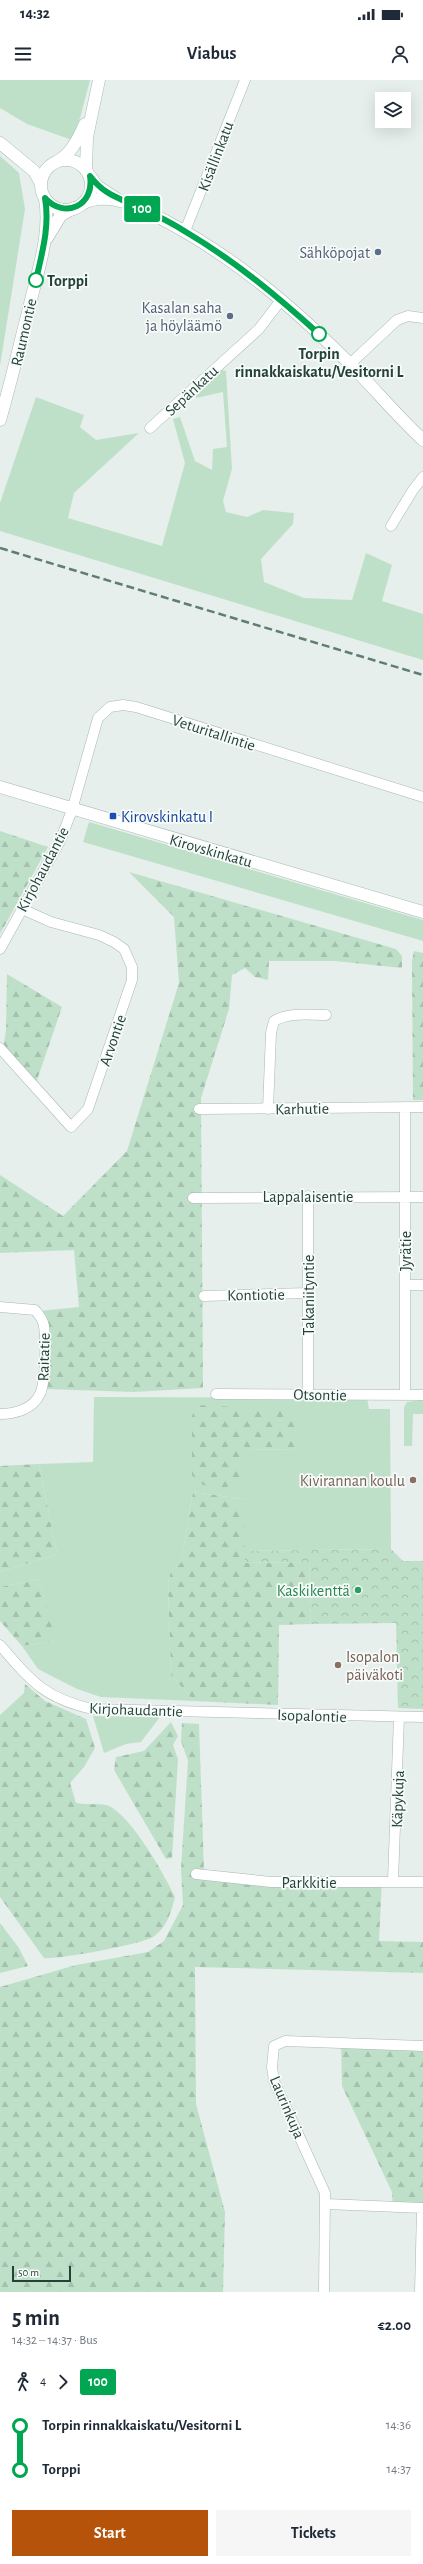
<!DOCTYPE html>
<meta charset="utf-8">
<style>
body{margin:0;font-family:"Alegreya Sans",sans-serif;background:#f6f6f7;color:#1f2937;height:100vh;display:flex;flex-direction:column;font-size:15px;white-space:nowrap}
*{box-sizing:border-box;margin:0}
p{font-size:13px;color:#747a83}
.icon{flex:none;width:22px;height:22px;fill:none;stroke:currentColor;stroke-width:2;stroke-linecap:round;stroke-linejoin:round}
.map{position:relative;height:2212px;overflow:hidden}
.side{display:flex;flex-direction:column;background:#fff;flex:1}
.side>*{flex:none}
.badge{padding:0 8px;border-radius:3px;font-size:14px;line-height:26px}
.controls{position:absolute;left:375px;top:12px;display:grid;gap:8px}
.controls a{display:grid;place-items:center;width:36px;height:36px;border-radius:0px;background:#fff;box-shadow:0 4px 16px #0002;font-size:20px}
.scale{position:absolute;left:12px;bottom:10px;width:59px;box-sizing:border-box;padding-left:4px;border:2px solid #24423a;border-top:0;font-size:11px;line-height:14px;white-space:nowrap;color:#24423a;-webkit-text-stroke:3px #f7fbf9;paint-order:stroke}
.map>.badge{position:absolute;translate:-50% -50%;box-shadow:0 0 0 2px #fff}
.legs{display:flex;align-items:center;gap:6px;height:44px;padding:0 12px;font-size:13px}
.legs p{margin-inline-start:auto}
.overview{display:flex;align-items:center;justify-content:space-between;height:68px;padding:0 12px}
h1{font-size:22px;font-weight:700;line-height:30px}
.action{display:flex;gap:8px;margin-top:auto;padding:8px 12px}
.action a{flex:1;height:46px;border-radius:0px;background:#b45309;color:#fff;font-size:16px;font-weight:700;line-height:46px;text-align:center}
.action a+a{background:#f6f6f7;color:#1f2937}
ul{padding:0 12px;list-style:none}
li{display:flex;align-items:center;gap:14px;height:44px;font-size:15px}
li i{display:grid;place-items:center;width:6px;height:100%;margin:0 5px;background:currentColor}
li i::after{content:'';width:10px;height:10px;margin:-5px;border:3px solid;border-radius:50%;background:#fff}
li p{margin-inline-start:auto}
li:first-child i{background:linear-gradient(#0000 50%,currentColor 0)}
li:last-child i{background:linear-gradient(currentColor 50%,#0000 0)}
.status{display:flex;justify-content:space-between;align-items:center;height:28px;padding:0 20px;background:#fff;direction:ltr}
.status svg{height:11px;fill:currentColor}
header{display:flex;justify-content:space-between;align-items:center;height:52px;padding:0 12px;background:#fff;font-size:18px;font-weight:700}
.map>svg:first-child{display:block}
</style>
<div class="status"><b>14:32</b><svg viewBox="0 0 49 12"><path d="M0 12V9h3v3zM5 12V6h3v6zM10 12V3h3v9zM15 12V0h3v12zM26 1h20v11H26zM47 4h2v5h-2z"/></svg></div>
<header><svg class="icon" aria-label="menu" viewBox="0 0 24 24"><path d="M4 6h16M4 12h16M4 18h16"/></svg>Viabus<svg class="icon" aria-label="person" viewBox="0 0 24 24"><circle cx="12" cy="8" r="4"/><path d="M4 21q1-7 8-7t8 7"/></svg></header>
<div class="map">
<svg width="423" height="2212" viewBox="0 0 423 2212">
<defs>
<pattern id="forest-firs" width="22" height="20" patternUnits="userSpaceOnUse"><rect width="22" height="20" fill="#bfe0c8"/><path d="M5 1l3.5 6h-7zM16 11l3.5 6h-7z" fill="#a4c1ad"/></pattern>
<pattern id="park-crowns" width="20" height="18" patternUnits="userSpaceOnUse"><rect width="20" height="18" fill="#bfe0c8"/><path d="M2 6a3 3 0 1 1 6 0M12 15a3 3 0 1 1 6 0" fill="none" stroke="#a4c1ad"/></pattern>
</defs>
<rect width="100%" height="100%" fill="#e6efeb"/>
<path fill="#bfe0c8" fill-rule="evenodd" d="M0 0H90L80 38 72 60 27 44 0 28Z
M0 76 19 93 25 129 0 286Z
M222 290 226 291 232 389 223 421 226 432 247 437 263 430 294 433 293 444 261 479 264 502 304 518 352 520 366 473 392 485 382 521 423 534V580L0 451V423L36 317 84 335 80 347 96 360 139 353 74 413 68 438 162 466 185 383 173 339 180 337 195 381 212 390 213 369 227 367 223 312 196 318V313Z
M89 742 423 840V861L83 762Z
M94 1317 367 1318 369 1329H390L391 1469 244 1471V1419L193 1412 181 1483 171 1491 168 1503 171 1595 194 1621 101 1617 77 1609 38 1589 22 1566 55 1561 39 1499 0 1507V1492L57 1474 39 1384 93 1382ZM297 1330V1369L243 1370Z
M423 1320V1334H413L412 1366H404V1327L407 1322Z
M93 1636 160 1637 141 1662 126 1664 104 1673Z"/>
<path fill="url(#forest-firs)" d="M0 751 48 767 0 854Z
M129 792 396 869 402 876V888L335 881H269L268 900 255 897 245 888 232 895 229 929 201 1018 203 1308 134 1312 46 1309 40 1231 79 1227 74 1170 0 1173V1095L63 1136 127 1071 179 903 174 837Z
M414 871 423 873V1020H413L412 881Z
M7 894 62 927 35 1006 3 969 6 951Z
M197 1325 297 1330 298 1369 244 1370V1411C225 1409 204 1412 192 1395V1336Z
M39 1384 57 1474 0 1492V1386Z
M193 1412 244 1419 245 1483 309 1482 311 1544 279 1545 278 1625 194 1621 171 1595 168 1503 171 1491 181 1483Z
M39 1499 56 1561 22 1566 0 1541V1507Z
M25 1604 45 1621 86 1639 95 1668 84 1687 70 1703 76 1723C85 1725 103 1723 109 1726 132 1737 164 1794 175 1817 171 1832 167 1848 153 1857 143 1864 56 1880 44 1878L0 1817V1635L24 1613Z
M171 1642 178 1656 173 1665 178 1679 172 1778 166 1779 114 1690 116 1677 144 1671Z
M182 1643 199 1644 204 1792 251 1797 382 1798 379 1861 423 1862V1893L195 1887 196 2024 225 2132 223 2212H0V1907L76 1885 148 1872 164 1861 183 1825 181 1789 188 1681 181 1661Z
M0 1843 19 1868 28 1886 0 1893Z
M341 1962 423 1963V2212L420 2131H393L392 2112 342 2006Z"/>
<path fill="url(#park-crowns)" d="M391 1469 403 1481H423V1629L398 1628 396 1543 311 1544 309 1482 245 1483 244 1471Z"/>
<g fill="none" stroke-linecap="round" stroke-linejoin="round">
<g stroke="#a8b8b2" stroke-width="11">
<path id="minor" d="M185 151 245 0
M350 284 397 240 408 236 423 238
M150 348 259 249 281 220
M391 446 413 410 423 397
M0 869 60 761 72 730 98 638 110 627 123 625 136 627 423 717
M0 968 71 1047 88 1029 132 900V887L124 869 114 862 99 855 51 842 22 829
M405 1027V1315
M199 1029 423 1027
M268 1029 271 953 274 941C289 932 309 935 326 935
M308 1116V1314
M193 1118 423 1117
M405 1205H423
M204 1216 307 1213
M0 1227 35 1230C39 1235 43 1239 44 1246 46 1261 46 1301 40 1314 33 1329 15 1334 0 1334
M216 1314 423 1315
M0 1565C31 1601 44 1618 92 1629L423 1637
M196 1794 271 1802H423
M393 1801 399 1637
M326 2124 423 2128
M324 2212 325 2113 274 2001 272 1987 274 1966 285 1961 423 1966
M420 2212 422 2128"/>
</g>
<g stroke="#a8b8b2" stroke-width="13">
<path id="tertiary" d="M47 158 61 135 74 128
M0 340C11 302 20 263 30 224 38 190 51 154 45 119
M0 707 423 832"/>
</g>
<g stroke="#a4bbb3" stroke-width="13">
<path id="secondary" d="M0 63 34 91 41 104
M41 105a25 25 0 1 1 50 0a25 25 0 1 1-50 0Z
M58 81C73 72 78 58 85 44
M86 89 87 57 99 0
M90 96 97 106 117 119
M82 124C108 110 139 127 162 139 233 176 293 227 349 283 374 308 397 336 423 360"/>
</g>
<use href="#minor" stroke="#fff" stroke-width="10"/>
<use href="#tertiary" stroke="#fff" stroke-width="12"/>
<use href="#secondary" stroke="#fff" stroke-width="12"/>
<path stroke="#5f7d75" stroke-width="2.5" stroke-dasharray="8 4" stroke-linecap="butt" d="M0 468 423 595"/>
</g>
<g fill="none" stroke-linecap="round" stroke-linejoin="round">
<g stroke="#fff" stroke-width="9">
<path id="line-1" d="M36 200C42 173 50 146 45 118 65 140 95 125 90 96 105 116 120 118 140 128 156 135 172 143 186 152 235 181 277 216 319 254"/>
</g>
<use href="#line-1" stroke="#00a651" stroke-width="6"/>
</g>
<g fill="#5c6f8a" stroke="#f7fbf9" stroke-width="1.5">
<circle cx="378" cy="172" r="4"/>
<circle cx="230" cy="236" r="4"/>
</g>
<g fill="#fff" stroke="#00a651" stroke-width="2">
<circle cx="36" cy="200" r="7"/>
<circle cx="319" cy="254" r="7"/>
</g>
<rect fill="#1a4fb4" stroke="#f7fbf9" stroke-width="1.5" x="109" y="732" width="8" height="8" rx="2"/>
<g fill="#8d6e63" stroke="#f7fbf9" stroke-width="1.5">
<circle cx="413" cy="1400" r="4"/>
<circle cx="338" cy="1585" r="4"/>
</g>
<circle fill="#2e9e5b" stroke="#f7fbf9" stroke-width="1.5" cx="358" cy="1510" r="4"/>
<g text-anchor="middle" stroke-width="3.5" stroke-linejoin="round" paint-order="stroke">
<g font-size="16" fill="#24423a" stroke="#f7fbf9">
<text transform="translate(215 76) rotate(-69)" y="6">Kisällinkatu</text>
<text transform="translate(23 252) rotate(-77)" y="6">Raumontie</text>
<text transform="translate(191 310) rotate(-43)" y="6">Sepänkatu</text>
<text transform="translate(214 652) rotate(18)" y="6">Veturitallintie</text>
<text transform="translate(211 770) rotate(16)" y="6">Kirovskinkatu</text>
<text transform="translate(42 789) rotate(-62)" y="6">Kirjohaudantie</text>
<text transform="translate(112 960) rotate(-71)" y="6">Arvontie</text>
<text transform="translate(302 1028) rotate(-1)" y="6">Karhutie</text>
<text x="308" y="1122">Lappalaisentie</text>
<text transform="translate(405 1171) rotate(-90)" y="6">Jyrätie</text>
<text transform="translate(256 1214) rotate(-1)" y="6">Kontiotie</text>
<text transform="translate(308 1215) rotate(-90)" y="6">Takaniityntie</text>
<text transform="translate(43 1277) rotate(-88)" y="6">Raitatie</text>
<text transform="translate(320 1314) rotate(1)" y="6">Otsontie</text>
<text transform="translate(136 1629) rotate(2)" y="6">Kirjohaudantie</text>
<text transform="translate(312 1635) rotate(2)" y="6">Isopalontie</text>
<text transform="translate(397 1719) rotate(-88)" y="6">Käpykuja</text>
<text x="309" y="1808">Parkkitie</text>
<text transform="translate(288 2027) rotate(67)" y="6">Laurinkuja</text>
</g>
<g font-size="16" fill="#4e5e75" stroke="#f7fbf9" text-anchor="end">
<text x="370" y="178">Sähköpojat</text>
<text x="222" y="233">Kasalan saha<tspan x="222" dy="18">ja höyläämö</tspan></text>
</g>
<g font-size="16" font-weight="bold" fill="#24423a" stroke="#f7fbf9" text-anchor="start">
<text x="47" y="206">Torppi</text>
<text x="319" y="279" text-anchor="middle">Torpin<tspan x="319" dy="18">rinnakkaiskatu/Vesitorni L</tspan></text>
</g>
<g font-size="16" fill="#164399" stroke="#f7fbf9" text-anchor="start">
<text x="121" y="742">Kirovskinkatu I</text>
</g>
<g font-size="16" fill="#785e54" stroke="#f7fbf9" text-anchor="end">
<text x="405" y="1406">Kivirannan koulu</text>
<text x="346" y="1582" text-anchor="start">Isopalon<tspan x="346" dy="18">päiväkoti</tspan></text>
</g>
<g font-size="16" fill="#27864d" stroke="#f7fbf9" text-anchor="end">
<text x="350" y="1516">Kaskikenttä</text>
</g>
</g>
</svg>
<div class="controls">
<a><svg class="icon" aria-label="layers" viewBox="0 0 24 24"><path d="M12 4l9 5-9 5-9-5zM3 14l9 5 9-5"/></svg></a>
</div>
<div class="scale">50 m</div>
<b class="badge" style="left:142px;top:129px;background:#00a651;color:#fff">100</b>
</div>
<section class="side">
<div class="overview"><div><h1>5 min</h1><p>14:32 – 14:37 · Bus</p></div><b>€2.00</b></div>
<div class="legs"><svg class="icon" aria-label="walk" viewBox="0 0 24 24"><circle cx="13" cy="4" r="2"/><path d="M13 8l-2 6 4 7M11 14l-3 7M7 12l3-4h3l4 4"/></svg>4<svg class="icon" aria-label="forward" viewBox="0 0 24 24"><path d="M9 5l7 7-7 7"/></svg><b class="badge" style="background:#00a651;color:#fff">100</b></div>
<ul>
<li><i style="color:#00a651"></i><b>Torpin rinnakkaiskatu/Vesitorni L</b><p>14:36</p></li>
<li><i style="color:#00a651"></i><b>Torppi</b><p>14:37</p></li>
</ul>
<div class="action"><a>Start</a><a>Tickets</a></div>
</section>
